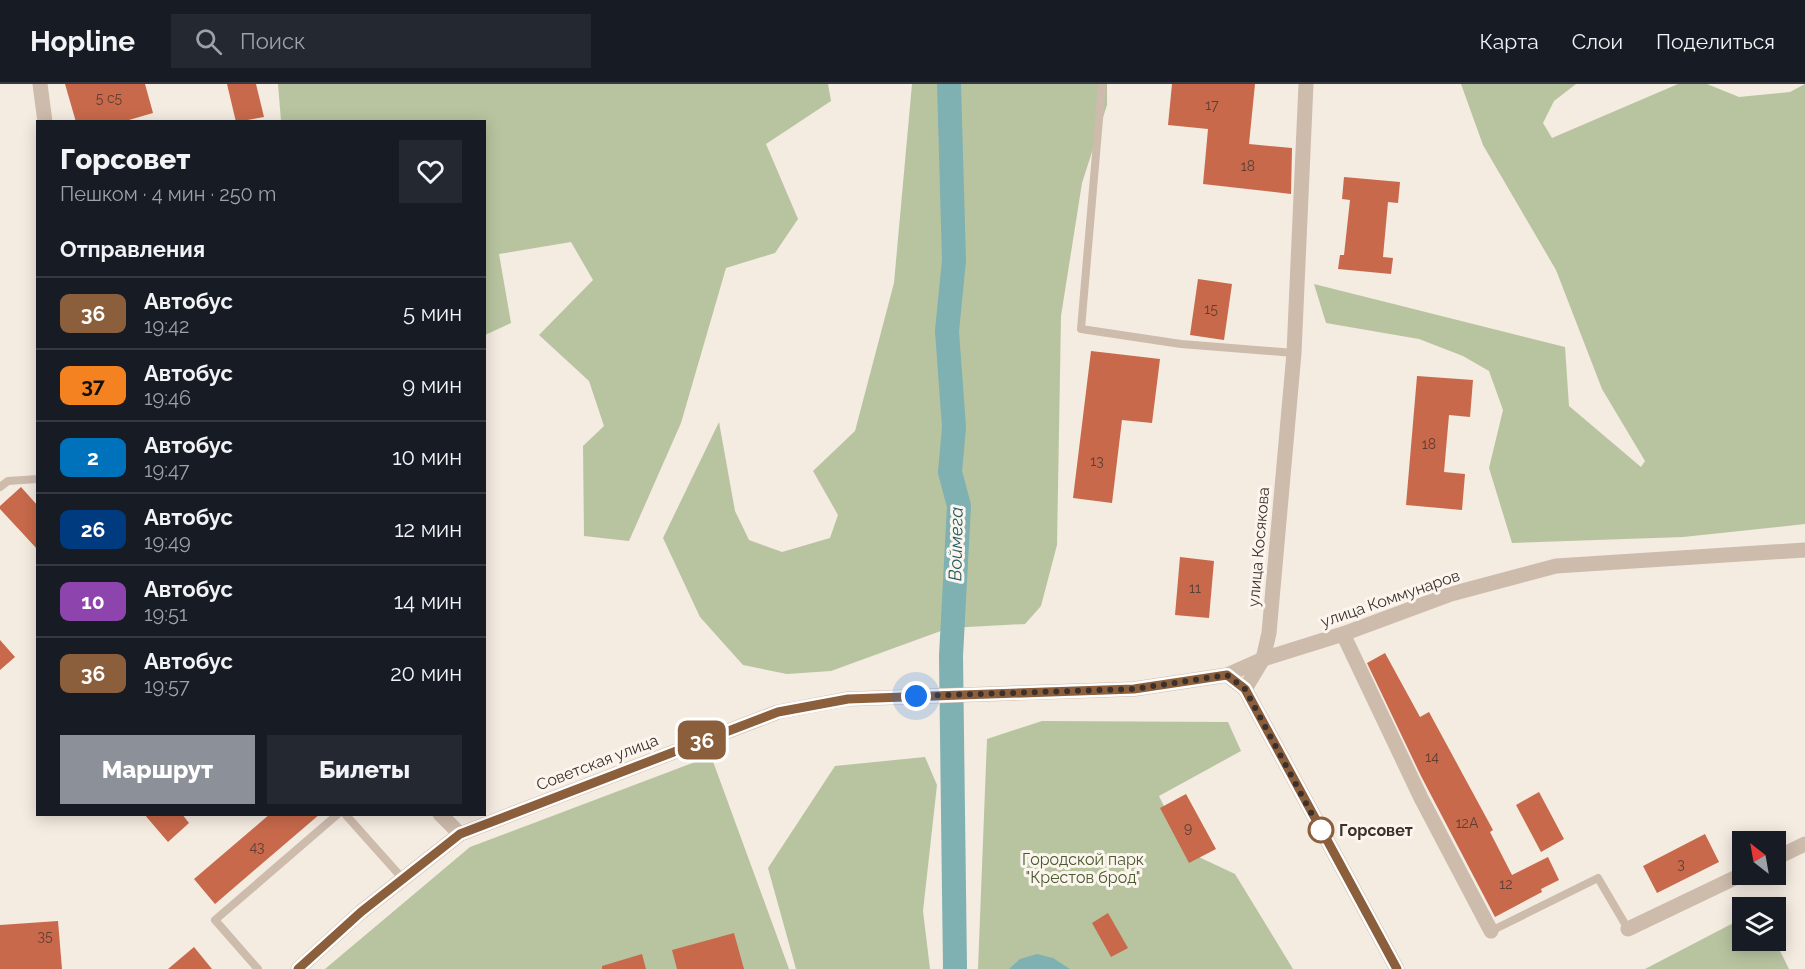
<!DOCTYPE html>
<html lang="ru">
<meta charset="utf-8">
<style>
body{margin:0;font-family:Raleway,sans-serif;background:#242831;color:#f1f3f6;height:100vh;display:flex;flex-direction:column;font-size:22px;white-space:nowrap}
*{box-sizing:border-box;margin:0}
p{font-size:20px;color:#9ea1a6}
.icon{flex:none;width:33px;height:33px;fill:none;stroke:currentColor;stroke-width:2;stroke-linecap:round;stroke-linejoin:round}
.map{position:relative;flex:1;overflow:hidden}
.panel{position:absolute;left:36px;top:36px;width:450px;height:696px;display:flex;flex-direction:column;background:#171b24;border-radius:0px;box-shadow:0 3px 15px #0003}
.panel>*{flex:none}
.badge{padding:0 12px;border-radius:9px;font-size:21px;line-height:39px}
.needle{width:39px;rotate:329deg}
.buttons{position:absolute;left:1732px;top:747px;display:grid;gap:12px}
.buttons a{display:grid;place-items:center;width:54px;height:54px;border-radius:0px;background:#171b24;box-shadow:0 3px 15px #0003;font-size:30px}
.you{position:absolute;width:30px;height:30px;margin:-15px;border:4px solid #fff;border-radius:50%;background:#1a73e8;box-shadow:0 0 0 9px #1a73e833}
.map>.badge{position:absolute;translate:-50% -50%;box-shadow:0 0 0 3px #fff}
h2{padding:0 24px;font-size:22px;line-height:54px}
.round{display:grid;place-items:center;flex:none;width:63px;height:63px;border-radius:0px;background:#242831}
.head{display:flex;align-items:center;justify-content:space-between;height:102px;padding:0 24px}
h1{font-size:28px;font-weight:800;line-height:45px}
.primary-button{display:flex;gap:12px;margin-top:auto;padding:12px 24px}
.primary-button a{flex:1;height:69px;border-radius:0px;background:#8c9099;color:#fff;font-size:24px;font-weight:800;line-height:69px;text-align:center}
.primary-button a+a{background:#242831;color:#f1f3f6}
ul{padding:0;list-style:none}
li{display:flex;align-items:center;gap:18px;height:72px;padding:0 24px;border-top:2px solid #363941}
li div{flex:1}
li b{display:block;font-size:22px}
li em{font-style:normal}
li .badge{min-width:66px;font-weight:700;text-align:center}
header{display:flex;align-items:center;gap:36px;box-sizing:border-box;height:84px;padding:0 30px;background:#171b24;border-bottom:2px solid #363941}
header strong{font-size:28px}
nav{display:flex;gap:33px;margin-inline-start:auto;font-size:21px}
.search{width:420px;height:54px;background:#242831;display:flex;align-items:center;gap:15px;box-sizing:border-box;padding:0 21px;border-radius:0px;color:#9ea1a6;font-size:22px}
.map>svg:first-child{display:block}
</style>
<header>
<strong>Hopline</strong>
<div class="search"><svg class="icon" aria-label="search" viewBox="0 0 24 24"><circle cx="10" cy="10" r="6"/><path d="M15 15l6 6"/></svg>Поиск</div>
<nav><a>Карта</a><a>Слои</a><a>Поделиться</a></nav>
</header>
<div class="map">
<svg width="1805" height="885" viewBox="0 0 1805 885">
<rect width="100%" height="100%" fill="#f4ebe1"/>
<path fill="#b8c4a0" d="M278 0H828L831 17 766 60 798 135 775 169 726 184 681 339 629 457 584 452 583 362 604 342 589 297 539 251 593 196 571 158 499 170 511 239 485 251 484 38 281 37Z
M912 0H1107V21L1082 99 1061 232 1057 461 1041 522 1025 540 949 544 831 587 787 590 743 581 700 533 663 454 719 338 735 427 749 456 782 468 830 454 838 431 813 387 855 347 894 199Z
M1461 0H1576L1554 17 1543 39 1552 54 1678 0H1707L1739 13 1790 8 1805 0V440L1683 453 1512 459 1489 384 1503 326 1489 287 1463 272 1419 255 1326 239 1314 200 1565 263 1569 322 1641 383 1645 377 1602 305 1556 186 1483 61Z
M1042 637 1228 638 1241 667 1159 712 1186 767 1235 790 1293 885H978L987 655Z
M711 672 789 885H325L470 763Z
M925 673 937 701 923 827 930 885H796L768 784 835 682Z
M1743 834V856L1775 857 1789 885H1645Z"/>
<path fill="#7fb0b2" d="M1037 870 1053 874 1070 885H1009L1020 875Z"/>
<g fill="none" stroke-linecap="round" stroke-linejoin="round">
<path stroke="#7fb0b2" stroke-width="24" d="M949 0 954 176 947 247 954 343 950 388 959 422 951 572 955 885"/>
</g>
<path fill="#c8694b" d="M65 0H145L153 29 122 38H76Z
M227 0H256L264 33 236 38Z
M1172 0H1255L1249 60 1292 64 1291 110 1203 100 1208 45 1168 41Z
M1344 93 1400 98 1398 119 1388 118 1383 173 1393 174 1391 190 1338 185 1340 171H1344L1350 116 1342 115Z
M1198 195 1232 200 1224 256 1190 251Z
M1091 267 1160 275 1152 339 1122 336 1112 419 1073 414Z
M1417 292 1473 296 1470 333 1449 331 1444 388 1465 390 1462 426 1406 421Z
M21 403 38 422V466L0 425V422Z
M1180 473 1214 477 1209 534 1175 531Z
M0 556 15 573 0 586Z
M1385 569 1420 633 1429 628 1493 746 1490 748 1512 791 1548 773 1559 796 1541 805 1542 808 1495 833 1421 692 1367 579Z
M1539 708 1564 755 1541 768 1516 721Z
M1186 710 1216 765 1189 779 1160 724Z
M144 730H182L189 739 168 758Z
M270 730H320L215 820 194 795Z
M1705 750 1719 778 1657 809 1643 782Z
M1108 829 1128 864 1111 873 1092 839Z
M58 837 62 885H0V841Z
M734 849 744 885H677L672 866Z
M194 863 212 885H168Z
M642 870 646 885H602V882Z"/>
<g fill="none" stroke-linecap="round" stroke-linejoin="round">
<path stroke="#cdbbac" stroke-width="8" d="M1102 0 1081 245 1181 260 1294 269
M0 403 8 397 38 395
M345 730 403 795
M1491 847 1598 794 1628 845
M258 885 215 836 338 730"/>
<path stroke="#cdbbac" stroke-width="15" d="M40 0 45 38
M1343 550 1421 714 1491 847
M1227 591 1245 605 1397 885
M1245 605 1263 575 1269 549 1294 269 1306 0
M440 730 460 750
M1776 774 1805 760
M1628 845 1743 790"/>
<path stroke="#cdbbac" stroke-width="15" d="M298 885 361 828 460 750 778 628 847 615 1134 605 1227 591 1263 575 1343 550 1451 510 1556 482 1805 466"/>
</g>
<g fill="none" stroke-linecap="round" stroke-linejoin="round">
<g stroke="#fff" stroke-width="14">
<path id="line" d="M298 885 361 828 460 750 778 628 848 615 1134 605 1227 591 1245 605 1397 885"/>
</g>
<use href="#line" stroke="#8b5e3c" stroke-width="9"/>
<path stroke="#3b302b" stroke-width="6" stroke-dasharray="0 10.8" d="M916 612 1134 605 1227 591 1245 605 1323 751 1321 746"/>
</g>
<circle fill="#fff" stroke="#8b5e3c" stroke-width="3" cx="1321" cy="746" r="12"/>
<g text-anchor="middle" stroke-width="6" stroke-linejoin="round" paint-order="stroke">
<g font-size="14" fill="#5e3e33">
<text x="109" y="19">5 с5</text>
<text x="1212" y="26">17</text>
<text x="1248" y="87">18</text>
<text x="1211" y="230">15</text>
<text x="1429" y="365">18</text>
<text x="1097" y="382">13</text>
<text x="1195" y="509">11</text>
<text x="1432" y="678">14</text>
<text x="1467" y="744">12А</text>
<text x="1188" y="749">9</text>
<text x="257" y="768">43</text>
<text x="1681" y="785">3</text>
<text x="1506" y="805">12</text>
<text x="45" y="857">35</text>
</g>
<g font-size="16" fill="#3b302b" stroke="#fbf5ee">
<text transform="translate(1258 463) rotate(-85)" y="6">улица Косякова</text>
<text transform="translate(1390 514) rotate(-19)" y="6">улица Коммунаров</text>
<text transform="translate(597 678) rotate(-21)" y="6">Советская улица</text>
</g>
<g font-size="16" font-weight="bold" fill="#3b302b" stroke="#fbf5ee" text-anchor="start">
<text x="1339" y="752">Горсовет</text>
</g>
<g font-size="16" fill="#4a5a2e" stroke="#fbf5ee">
<text x="1083" y="781">Городской парк<tspan x="1083" dy="18">"Крестов брод"</tspan></text>
</g>
<g font-size="18" font-style="italic" fill="#1f5a5e" stroke="#fbf5ee">
<text transform="translate(956 460) rotate(-89)" y="6">Воймега</text>
</g>
</g>
</svg>
<div class="buttons">
<a><svg class="needle" viewBox="-14 -14 28 28"><path d="M0-13l5 13h-10z" fill="#e53935"/><path d="M0 13l5-13h-10z" fill="#9ea1a6"/></svg></a>
<a><svg class="icon" aria-label="layers" viewBox="0 0 24 24"><path d="M12 4l9 5-9 5-9-5zM3 14l9 5 9-5"/></svg></a>
</div>
<div class="you" style="left:916px;top:612px"></div>
<b class="badge" style="left:702px;top:656px;background:#8b5e3c;color:#fff">36</b>
<section class="panel">
<div class="head"><div><h1>Горсовет</h1><p>Пешком · 4 мин · 250 m</p></div><a class="round"><svg class="icon" aria-label="heart" viewBox="0 0 24 24"><path d="M12 20l-8-8c-3-5 5-10 8-4 3-6 11-1 8 4z"/></svg></a></div>
<h2>Отправления</h2>
<ul>
<li><span class="badge" style="background:#8b5e3c;color:#fff">36</span><div><b>Автобус</b><p>19:42</p></div><em>5 мин</em></li>
<li><span class="badge" style="background:#f58220;color:#111">37</span><div><b>Автобус</b><p>19:46</p></div><em>9 мин</em></li>
<li><span class="badge" style="background:#0072bc;color:#fff">2</span><div><b>Автобус</b><p>19:47</p></div><em>10 мин</em></li>
<li><span class="badge" style="background:#003b80;color:#fff">26</span><div><b>Автобус</b><p>19:49</p></div><em>12 мин</em></li>
<li><span class="badge" style="background:#8e44ad;color:#fff">10</span><div><b>Автобус</b><p>19:51</p></div><em>14 мин</em></li>
<li><span class="badge" style="background:#8b5e3c;color:#fff">36</span><div><b>Автобус</b><p>19:57</p></div><em>20 мин</em></li>
</ul>
<div class="primary-button"><a>Маршрут</a><a>Билеты</a></div>
</section>
</div>
